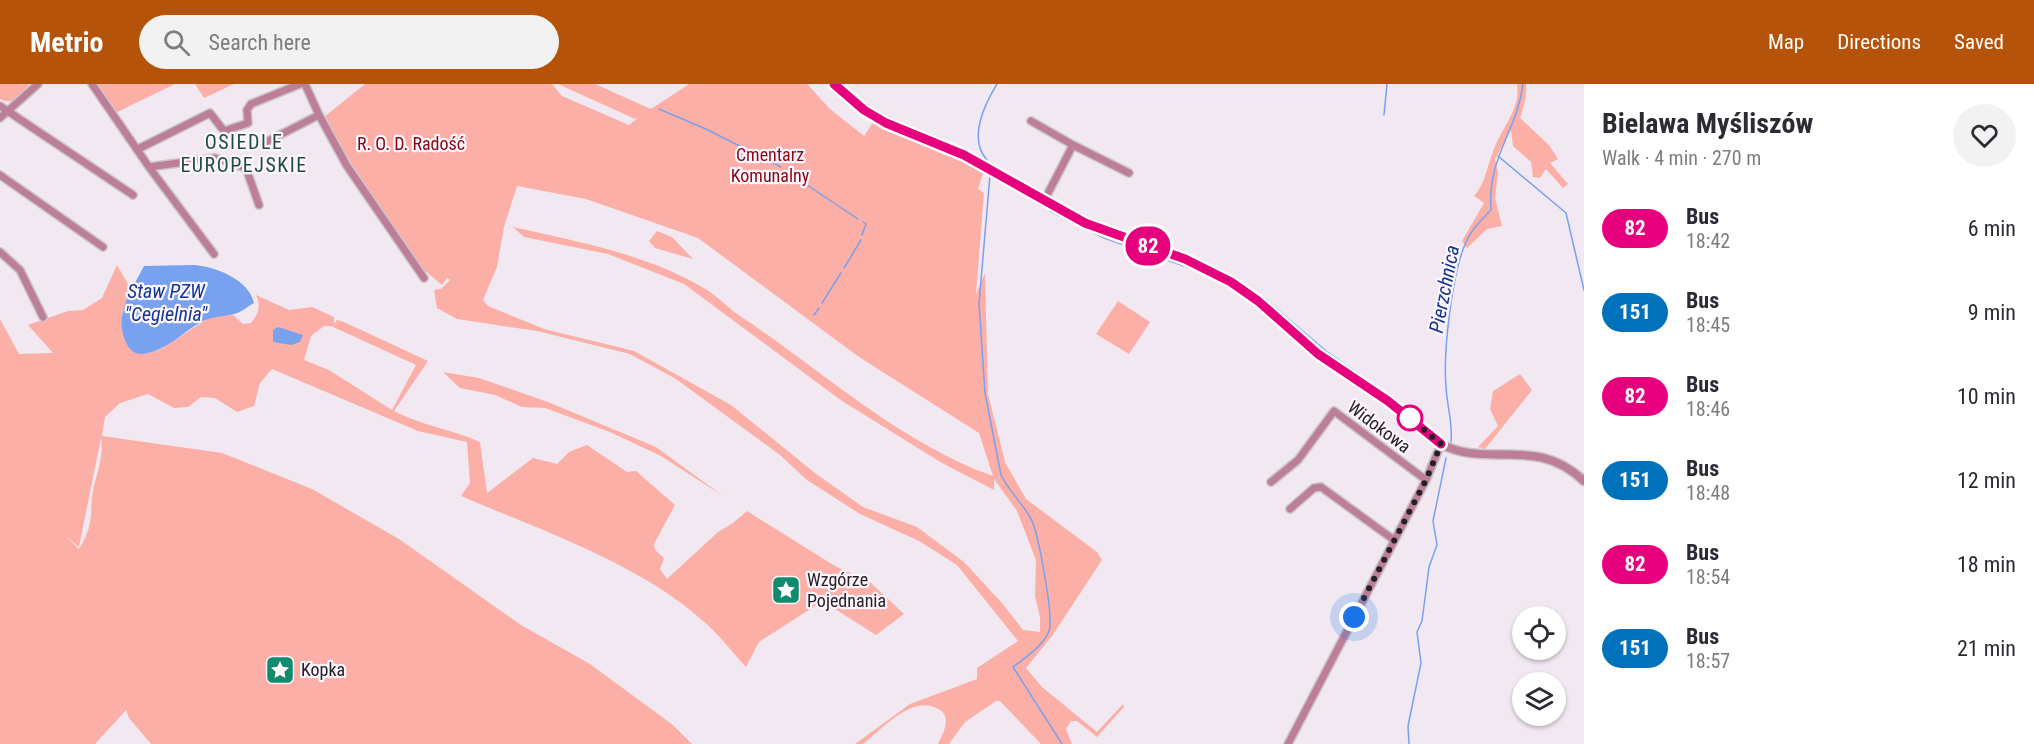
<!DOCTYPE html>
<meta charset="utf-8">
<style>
body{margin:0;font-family:"Roboto Condensed",sans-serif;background:#f2f2f3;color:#2b2b33;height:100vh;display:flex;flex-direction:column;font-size:22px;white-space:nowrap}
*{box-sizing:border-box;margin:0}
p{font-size:20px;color:#7c7c81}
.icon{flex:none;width:33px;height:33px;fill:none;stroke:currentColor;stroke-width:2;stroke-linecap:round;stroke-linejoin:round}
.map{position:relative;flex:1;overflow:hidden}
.panel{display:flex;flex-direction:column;background:#fff;width:450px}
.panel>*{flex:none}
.badge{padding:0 12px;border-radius:20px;font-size:21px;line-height:39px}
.buttons{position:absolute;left:1512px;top:522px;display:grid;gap:12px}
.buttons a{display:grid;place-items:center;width:54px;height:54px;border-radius:50%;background:#fff;box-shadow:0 2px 4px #0004;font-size:30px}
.you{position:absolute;width:30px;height:30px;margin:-15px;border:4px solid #fff;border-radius:50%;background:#1a73e8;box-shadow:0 0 0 9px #1a73e833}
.map>.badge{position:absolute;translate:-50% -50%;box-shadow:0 0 0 3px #fff}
.round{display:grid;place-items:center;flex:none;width:63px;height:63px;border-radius:32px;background:#f2f2f3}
.headline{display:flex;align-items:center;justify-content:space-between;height:102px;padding:0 18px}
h1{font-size:28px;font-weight:700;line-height:45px}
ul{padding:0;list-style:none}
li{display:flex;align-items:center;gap:18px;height:84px;padding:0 18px}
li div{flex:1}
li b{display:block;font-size:22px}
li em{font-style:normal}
li .badge{min-width:66px;font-weight:700;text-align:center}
header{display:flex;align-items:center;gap:36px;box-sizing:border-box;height:84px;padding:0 30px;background:#b45309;color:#fff}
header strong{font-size:28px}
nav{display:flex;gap:33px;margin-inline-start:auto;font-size:21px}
.search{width:420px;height:54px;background:#f2f2f3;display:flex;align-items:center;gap:15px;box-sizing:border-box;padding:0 21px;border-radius:33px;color:#7c7c81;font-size:22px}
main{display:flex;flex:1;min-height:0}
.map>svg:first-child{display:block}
</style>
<header>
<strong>Metrio</strong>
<div class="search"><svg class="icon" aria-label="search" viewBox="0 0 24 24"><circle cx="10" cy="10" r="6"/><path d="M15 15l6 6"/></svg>Search here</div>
<nav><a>Map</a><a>Directions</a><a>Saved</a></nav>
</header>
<main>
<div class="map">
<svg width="1584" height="660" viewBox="0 0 1584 660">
<rect width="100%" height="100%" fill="#f1e8f1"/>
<path fill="#fcafa7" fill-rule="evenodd" d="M0 0H29C22 11 14 22 0 15Z
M92 0H175L113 30Z
M195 0H234L204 14Z
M365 0H552L562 12 629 41 639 33 635 35 558 0H595L651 25 689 0H807L830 25 864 52 872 40 880 39 953 69 984 86 978 105 984 109 976 210 985 189 988 310 1005 378 1026 415 1097 468 1102 476 1052 552 1026 584 1042 603 1097 648 1123 620 1124 623 1097 653 1077 637H1071L1066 645 1072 660H1041L1000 617H996L965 638 949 660H938C943 649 952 634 940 626 914 608 882 645 863 660H855L910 620 977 595V584L1018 557 957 481 919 457 860 430 807 396 780 371 676 295 630 270 537 247 457 235 437 224 434 206 441 205 450 196 447 194 442 201 418 181 324 38V33ZM517 102 586 115 698 154 859 273 979 349 993 392C900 359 824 288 743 234 730 226 720 214 707 206 648 170 579 158 513 143L524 153 608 170 684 200 842 317 942 379 994 406V395L1017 427 1036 476 1035 512 1040 533V548L1023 546 1002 519 964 478 917 443 863 423 815 389 731 321 634 267 544 245 488 222 483 216 497 183 504 143Z
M1517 0H1526C1527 12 1524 22 1520 34L1549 61 1558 75 1550 79 1568 100 1563 104 1546 85 1540 94 1533 93 1531 78 1513 62 1511 46 1495 75 1498 89 1495 114 1502 142 1487 145 1467 164 1462 157 1484 119 1474 112C1486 98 1487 82 1494 65 1502 43 1521 25 1517 0Z
M657 147 672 153 693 175 655 164 649 157Z
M117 181 131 205 122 229 127 259 149 269 163 264 210 233 233 231 243 240 251 239C259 229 261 223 256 211L289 226 312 223 334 233V240L337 236 344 238 428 277 394 327C422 342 452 345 480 358L487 409 533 374 557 380 569 368 587 361 627 388 636 387 675 421 654 460 655 466 664 474 660 485 667 495 718 448 733 439 747 427 835 482 871 499 904 530 876 551 835 525 826 515 759 558 746 583C732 568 718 549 702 536 640 480 538 445 461 412L470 399 467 358 418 347 272 285 260 299 254 322 237 328 215 314 201 313 188 323 174 324 148 310 120 319 105 333 102 352 222 369 312 405 399 455 521 541 590 580 673 641 692 660H151L129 634 126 626 95 660H0V235L19 270 53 269 28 241 68 227 83 226 102 214ZM324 242H331L416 281 392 326 329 286 304 276 311 252ZM101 354C104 373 97 388 93 406 89 432 95 439 79 465L66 452 79 463Z
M1118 217 1150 238 1129 270 1096 250Z
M443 288 479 294 548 318 656 363 723 412 661 372 610 348 545 324 522 323 495 311 460 304Z
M1520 290 1532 306 1485 365 1478 363 1498 342 1490 325 1493 307Z"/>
<path fill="#78a1ef" d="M193 181C214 182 249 195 254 219 248 222 241 229 234 230 223 233 213 232 203 237 184 247 170 264 148 269 140 271 133 270 128 262 111 234 132 206 144 182Z
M278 243 303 251 300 258 291 261 273 258V246Z"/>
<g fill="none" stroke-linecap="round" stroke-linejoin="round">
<path stroke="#78a1ef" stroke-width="1.5" d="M842 0 858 15
M659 25 706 45 781 83
M1384 31 1387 0
M926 50 970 68 990 79
M912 56 960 74 983 87
M1498 72 1566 129 1584 206
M987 76C968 55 984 21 997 0
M990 79 1043 111
M786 87 858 135
M990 91 979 220 985 309 1001 391C1009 407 1021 418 1030 433 1038 445 1054 534 1049 547 1044 561 1025 574 1013 583L1062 660
M990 92 1042 122
M1050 115 1103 142 1205 180
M1050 127 1104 154 1187 183
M862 151 866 140 863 138
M1212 183 1233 193 1265 215 1326 267 1389 311 1442 354
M844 184 861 156
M822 219 841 189
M814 231 819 224
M1451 358C1453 339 1447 322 1446 303 1443 269 1452 184 1468 154 1473 144 1483 134 1491 126 1487 73 1517 48 1523 0
M1409 660 1408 642 1421 579 1417 548 1422 537 1429 483 1437 461 1433 437 1446 374"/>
<g stroke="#ccc4cc" stroke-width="10">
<path id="minor" d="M92 0 149 83 215 74 246 84 259 121
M0 22 133 111
M319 31 347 82 424 194
M0 34 38 0
M1031 37 1073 61
M264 59 319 31 305 0
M138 65 210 29 224 47 248 39 247 26 251 20 300 0
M149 83 214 170
M0 91 103 163
M1044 117 1073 61 1129 89
M0 168 20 186 43 233
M1271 398 1298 376 1334 327 1426 396
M1290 425 1314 404 1321 403 1394 456
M1288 660 1426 396 1441 360"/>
</g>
<g stroke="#ccc4cc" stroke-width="11">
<path id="tertiary" d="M834 0C878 41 909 45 960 69 1005 90 1045 121 1090 142 1134 162 1182 170 1225 194 1260 213 1284 244 1315 268 1340 288 1369 302 1394 321 1409 333 1423 350 1439 359 1488 386 1534 350 1584 397"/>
</g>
<use href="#minor" stroke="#bd7f97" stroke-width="7"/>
<use href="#tertiary" stroke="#bd7f97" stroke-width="8"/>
</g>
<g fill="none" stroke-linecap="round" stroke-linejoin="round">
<g stroke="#fff" stroke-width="14">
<path id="line" d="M834 0 864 26 886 39 964 71 1085 139 1185 175 1231 198 1258 217 1318 270 1388 317 1441 360"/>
</g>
<use href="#line" stroke="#e6007e" stroke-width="9"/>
<path stroke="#242124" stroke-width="6" stroke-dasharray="0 10.8" d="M1354 533 1426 396 1441 360 1410 334"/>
</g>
<defs>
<g id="sight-square" transform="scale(1.5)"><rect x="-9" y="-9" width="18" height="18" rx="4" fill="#118a6d" stroke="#fef5ff"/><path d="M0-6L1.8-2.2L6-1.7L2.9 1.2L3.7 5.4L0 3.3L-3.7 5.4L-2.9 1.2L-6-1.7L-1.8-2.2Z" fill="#fff"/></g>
</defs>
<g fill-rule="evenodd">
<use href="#sight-square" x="786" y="506"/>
<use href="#sight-square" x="280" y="586"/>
</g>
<circle fill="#fff" stroke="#e6007e" stroke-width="3" cx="1410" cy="334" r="12"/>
<g text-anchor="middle" stroke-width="4.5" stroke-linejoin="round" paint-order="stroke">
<g font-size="18" fill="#850912" stroke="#fef5ff">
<text x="411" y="66">R. O. D. Radość</text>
<text x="770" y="77">Cmentarz<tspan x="770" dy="21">Komunalny</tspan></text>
</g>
<g font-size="18" fill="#242124" stroke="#fef5ff">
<text transform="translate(1379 343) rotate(37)" y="6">Widokowa</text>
</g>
<g font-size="18" fill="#242124" stroke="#fef5ff" text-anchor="start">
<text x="807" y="502">Wzgórze<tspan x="807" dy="21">Pojednania</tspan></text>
<text x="301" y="592">Kopka</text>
</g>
<g font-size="20" letter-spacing="1.5" fill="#1c4f40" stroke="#fef5ff">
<text x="244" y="65">OSIEDLE<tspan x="244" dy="23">EUROPEJSKIE</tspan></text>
</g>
<g font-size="20" font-style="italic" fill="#0e3790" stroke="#fef5ff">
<text transform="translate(1444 205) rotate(-79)" y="7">Pierzchnica</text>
<text x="166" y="214">Staw PZW<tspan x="166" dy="23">"Cegielnia"</tspan></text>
</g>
</g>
</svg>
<div class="buttons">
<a><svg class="icon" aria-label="locate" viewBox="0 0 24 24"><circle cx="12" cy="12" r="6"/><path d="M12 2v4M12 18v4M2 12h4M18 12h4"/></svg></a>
<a><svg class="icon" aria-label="layers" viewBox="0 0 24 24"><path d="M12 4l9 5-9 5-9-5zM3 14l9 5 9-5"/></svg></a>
</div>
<div class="you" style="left:1354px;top:533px"></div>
<b class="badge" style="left:1148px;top:162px;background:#e6007e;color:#fff">82</b>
</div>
<section class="panel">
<div class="headline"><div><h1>Bielawa Myśliszów</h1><p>Walk · 4 min · 270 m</p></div><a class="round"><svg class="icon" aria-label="heart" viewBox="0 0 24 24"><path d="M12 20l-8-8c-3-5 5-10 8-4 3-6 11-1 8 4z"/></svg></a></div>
<ul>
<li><span class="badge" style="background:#e6007e;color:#fff">82</span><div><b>Bus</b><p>18:42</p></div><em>6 min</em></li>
<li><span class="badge" style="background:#0072bc;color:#fff">151</span><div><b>Bus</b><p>18:45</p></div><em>9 min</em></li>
<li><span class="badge" style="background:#e6007e;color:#fff">82</span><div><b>Bus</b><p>18:46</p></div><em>10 min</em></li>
<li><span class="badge" style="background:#0072bc;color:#fff">151</span><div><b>Bus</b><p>18:48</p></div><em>12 min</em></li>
<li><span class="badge" style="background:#e6007e;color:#fff">82</span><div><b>Bus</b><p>18:54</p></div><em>18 min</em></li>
<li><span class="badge" style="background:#0072bc;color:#fff">151</span><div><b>Bus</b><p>18:57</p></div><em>21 min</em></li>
</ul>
</section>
</main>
